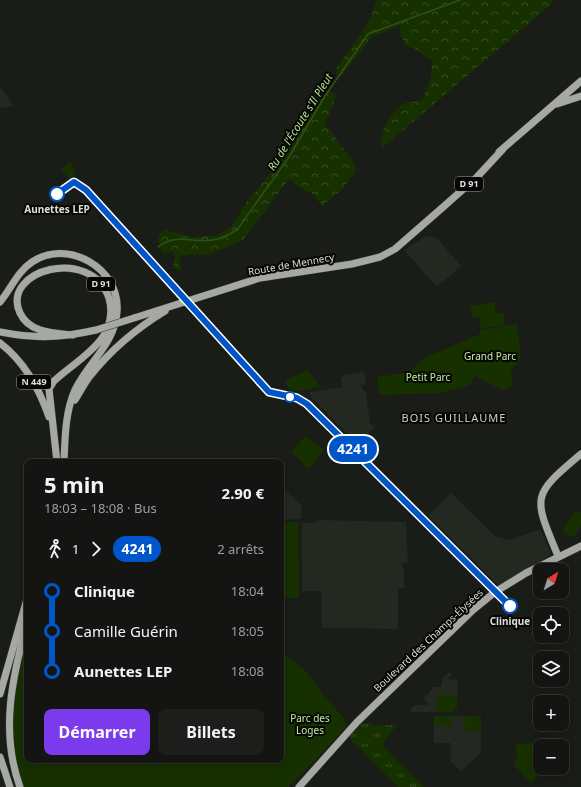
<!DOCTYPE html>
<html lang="fr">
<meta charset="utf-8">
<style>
body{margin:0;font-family:"Noto Sans",sans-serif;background:#1d1e1b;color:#f1f3f6;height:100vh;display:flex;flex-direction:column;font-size:15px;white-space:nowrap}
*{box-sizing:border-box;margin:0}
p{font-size:13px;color:#9d9f9f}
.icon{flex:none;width:22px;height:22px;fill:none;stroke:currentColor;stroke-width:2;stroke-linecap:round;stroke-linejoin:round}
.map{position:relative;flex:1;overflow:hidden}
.side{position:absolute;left:24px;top:459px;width:260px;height:304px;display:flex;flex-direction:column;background:#141512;border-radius:8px;box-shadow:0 2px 10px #0003,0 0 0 1px #333432}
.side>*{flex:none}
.badge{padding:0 8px;border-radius:13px;font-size:14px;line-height:26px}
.needle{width:26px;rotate:38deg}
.tools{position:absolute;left:533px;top:563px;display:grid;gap:8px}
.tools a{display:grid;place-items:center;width:36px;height:36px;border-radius:8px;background:#141512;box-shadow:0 2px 10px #0003,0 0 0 1px #333432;font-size:20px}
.map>.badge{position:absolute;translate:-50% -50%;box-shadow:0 0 0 2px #fff}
.legs{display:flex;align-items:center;gap:6px;height:44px;padding:0 20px;font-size:13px}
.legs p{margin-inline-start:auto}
.overview{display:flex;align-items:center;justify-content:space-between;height:68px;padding:0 20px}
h1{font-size:22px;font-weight:700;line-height:30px}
.button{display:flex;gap:8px;margin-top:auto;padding:8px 20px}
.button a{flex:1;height:46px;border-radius:8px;background:#7c3aed;color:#fff;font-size:16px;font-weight:700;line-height:46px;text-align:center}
.button a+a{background:#1d1e1b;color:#f1f3f6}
ul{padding:0 20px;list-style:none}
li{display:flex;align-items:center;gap:14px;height:40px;font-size:15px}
li i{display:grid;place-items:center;width:6px;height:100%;margin:0 5px;background:currentColor}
li i::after{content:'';width:10px;height:10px;margin:-5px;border:3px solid;border-radius:50%;background:#141512}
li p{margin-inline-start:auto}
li:first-child i{background:linear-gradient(#0000 50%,currentColor 0)}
li:last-child i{background:linear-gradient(currentColor 50%,#0000 0)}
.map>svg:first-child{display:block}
</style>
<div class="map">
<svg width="581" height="787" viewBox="0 0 581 787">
<defs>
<pattern id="grass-tufts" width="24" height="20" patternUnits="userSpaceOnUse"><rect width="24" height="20" fill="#163000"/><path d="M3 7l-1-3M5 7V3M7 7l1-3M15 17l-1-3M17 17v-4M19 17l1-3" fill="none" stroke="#374e25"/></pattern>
<pattern id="forest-crowns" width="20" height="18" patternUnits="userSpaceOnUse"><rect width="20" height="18" fill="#163000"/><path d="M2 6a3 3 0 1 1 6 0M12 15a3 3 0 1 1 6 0" fill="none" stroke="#374e25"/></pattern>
</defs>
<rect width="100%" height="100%" fill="#1a1c18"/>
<path fill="#232820" d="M0 87 14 106 0 108Z
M426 236 437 238 461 266 437 287 404 250Z
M364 372 366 384 361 385 362 388 366 393 370 422 372 426 377 425 364 438 363 437 360 439 357 436 354 440 311 397 310 392 342 387 341 379 345 375Z
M281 487H283V492H288L302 506 301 519 281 520Z
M451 493 496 537 510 540 540 529 550 551 549 556 500 587 428 516Z
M318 520 406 522 408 563H402V568H404V588H398V629L322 628 321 591H302V523H316Z
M449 672 453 676H450L447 679 458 680 457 708H453V712H431L430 711V712H412L410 710 415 705H428V702H425V695H428L429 692 433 687H441L443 677Z
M434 716H481V737L477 738H481V753L461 771 451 762V743H434Z"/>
<path fill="url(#grass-tufts)" d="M369 723 372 725H397L382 745 424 787H398L348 737 361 724Z"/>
<path fill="url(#forest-crowns)" d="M377 0H554L547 8 382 148C378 134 391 111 403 104 408 101 416 102 422 101L431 77 432 61 414 48 406 46 401 36 400 25 371 38 341 77 336 73 337 67 369 22Z
M329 90 337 95 325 124 353 161 356 170 342 190 322 206 313 194 304 190 289 179 243 240 211 254 183 255 180 258 181 270 179 271 173 268 175 256 173 251 163 254 159 246 158 237 160 233 166 230 193 237 218 235 230 228 247 202 277 165 316 99 325 98Z"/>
<path fill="#163000" d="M70 161 75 169 74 175 70 180 61 169Z
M494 302 496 314 504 313 505 325 480 329 479 317H472L470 306Z
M517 324 521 359 511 370 513 385 502 390 475 376 470 385 439 393 379 395 377 377 410 372 422 359 480 334V330Z
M307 370 320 386 299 391 289 390 285 381Z
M306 436 324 450 309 469 291 452Z
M576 510 581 513V526L573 538 562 531Z
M281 522H298L299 598H281Z
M27 623V760H281V652L306 671 324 696 343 717 346 723V727L310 766 288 787H20L7 726Z
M437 695 457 696V708H453V712H437Z
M434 716 452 717V726H434Z
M481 716V731H465V717Z
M516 743 544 744V746H540V768H545L543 769 545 775H539L531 783 514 765 517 759Z"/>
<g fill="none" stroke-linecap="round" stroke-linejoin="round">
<path stroke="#305016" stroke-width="1.5" d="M158 247C174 233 192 243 212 240 222 239 229 235 237 230L289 157 325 96 368 34 460 0"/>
<g stroke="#353733" stroke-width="8">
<path id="major" d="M557 104 581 96
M499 152 581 81
M0 302C11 289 17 272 32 262 67 238 121 268 117 312 115 344 88 362 75 390 65 412 65 439 64 462
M134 318 260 278 352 264 380 257 395 249 442 208 477 177 503 149
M0 332C36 339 60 338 96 330
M0 343C25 362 39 388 49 417
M75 400C80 392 84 384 90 376 110 351 137 328 165 311
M57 462 49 389 54 381C69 367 90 355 102 338 110 327 113 312 109 298 91 245 0 270 20 313 29 333 54 333 73 335
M558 556C533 496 531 496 581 454
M0 694 27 599
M0 757 10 787
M20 787C0 732 12 678 27 623
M299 787 357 722 473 610 495 592 526 573 581 546"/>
</g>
<use href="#major" stroke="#a6a8a4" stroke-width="7"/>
<g stroke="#353733" stroke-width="8" stroke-linecap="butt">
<path id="major-bridge" d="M96 330 134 318"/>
</g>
<use href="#major-bridge" stroke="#a6a8a4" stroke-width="7"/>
</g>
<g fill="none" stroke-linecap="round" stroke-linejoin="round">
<g stroke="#fff" stroke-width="9">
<path id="line-1" d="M57 194 74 182 86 190 269 392 297 398 307 404 510 606"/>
</g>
<use href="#line-1" stroke="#0055c8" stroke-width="6"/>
</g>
<g fill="#fff" stroke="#0055c8" stroke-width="2">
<circle cx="57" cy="194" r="7"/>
<circle cx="290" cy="397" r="5"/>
<circle cx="510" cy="606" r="7"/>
</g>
<g text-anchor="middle" stroke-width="4" stroke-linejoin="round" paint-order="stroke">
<g fill="#060605" stroke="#9c9d9b" stroke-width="1">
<rect x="455" y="177" width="28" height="14" rx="3"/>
<rect x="87" y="277" width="28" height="14" rx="3"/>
<rect x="17" y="375" width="34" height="14" rx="3"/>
</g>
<g font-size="9" font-weight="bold" fill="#dcdedb">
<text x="469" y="187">D 91</text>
<text x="101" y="287">D 91</text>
<text x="34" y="385">N 449</text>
</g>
<g font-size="10" font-weight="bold" fill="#dcdedb" stroke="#060605">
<text x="57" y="213">Aunettes LEP</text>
<text x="510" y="625">Clinique</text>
</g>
<g font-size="10" fill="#dcdedb" stroke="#060605">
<text transform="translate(291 264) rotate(-10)" y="4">Route de Mennecy</text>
<text transform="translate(428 640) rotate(-43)" y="4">Boulevard des Champs-Élysées</text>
</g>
<g font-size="10" fill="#bff29d" stroke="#060605">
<text x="490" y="360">Grand Parc</text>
<text x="428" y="381">Petit Parc</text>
<text x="310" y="722">Parc des<tspan x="310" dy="12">Loges</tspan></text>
</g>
<g font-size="11" font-style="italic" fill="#b4e692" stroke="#060605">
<text transform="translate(300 122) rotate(-58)" y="4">Ru de l'Écoute s'Il Pleut</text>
</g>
<g font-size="11" letter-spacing="1" fill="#cdd0cb" stroke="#060605">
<text x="454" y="422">BOIS GUILLAUME</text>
</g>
</g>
</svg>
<div class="tools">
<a><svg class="needle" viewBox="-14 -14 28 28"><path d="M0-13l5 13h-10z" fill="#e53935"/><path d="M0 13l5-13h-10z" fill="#9d9f9f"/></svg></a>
<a><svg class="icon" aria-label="locate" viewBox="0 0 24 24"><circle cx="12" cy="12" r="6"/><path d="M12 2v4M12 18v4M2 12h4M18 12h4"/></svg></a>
<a><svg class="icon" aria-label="layers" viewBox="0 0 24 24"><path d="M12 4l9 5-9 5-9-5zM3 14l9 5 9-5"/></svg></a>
<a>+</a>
<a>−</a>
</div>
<b class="badge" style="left:353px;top:449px;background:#0055c8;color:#fff">4241</b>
<section class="side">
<div class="overview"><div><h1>5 min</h1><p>18:03 – 18:08 · Bus</p></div><b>2.90 €</b></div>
<div class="legs"><svg class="icon" aria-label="walk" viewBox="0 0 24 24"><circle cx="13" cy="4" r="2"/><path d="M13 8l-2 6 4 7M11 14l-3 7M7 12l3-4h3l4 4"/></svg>1<svg class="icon" aria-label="forward" viewBox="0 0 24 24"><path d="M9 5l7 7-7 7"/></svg><b class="badge" style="background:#0055c8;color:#fff">4241</b><p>2 arrêts</p></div>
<ul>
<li><i style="color:#0055c8"></i><b>Clinique</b><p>18:04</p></li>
<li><i style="color:#0055c8"></i><span>Camille Guérin</span><p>18:05</p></li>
<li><i style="color:#0055c8"></i><b>Aunettes LEP</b><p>18:08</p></li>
</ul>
<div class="button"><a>Démarrer</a><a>Billets</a></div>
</section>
</div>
